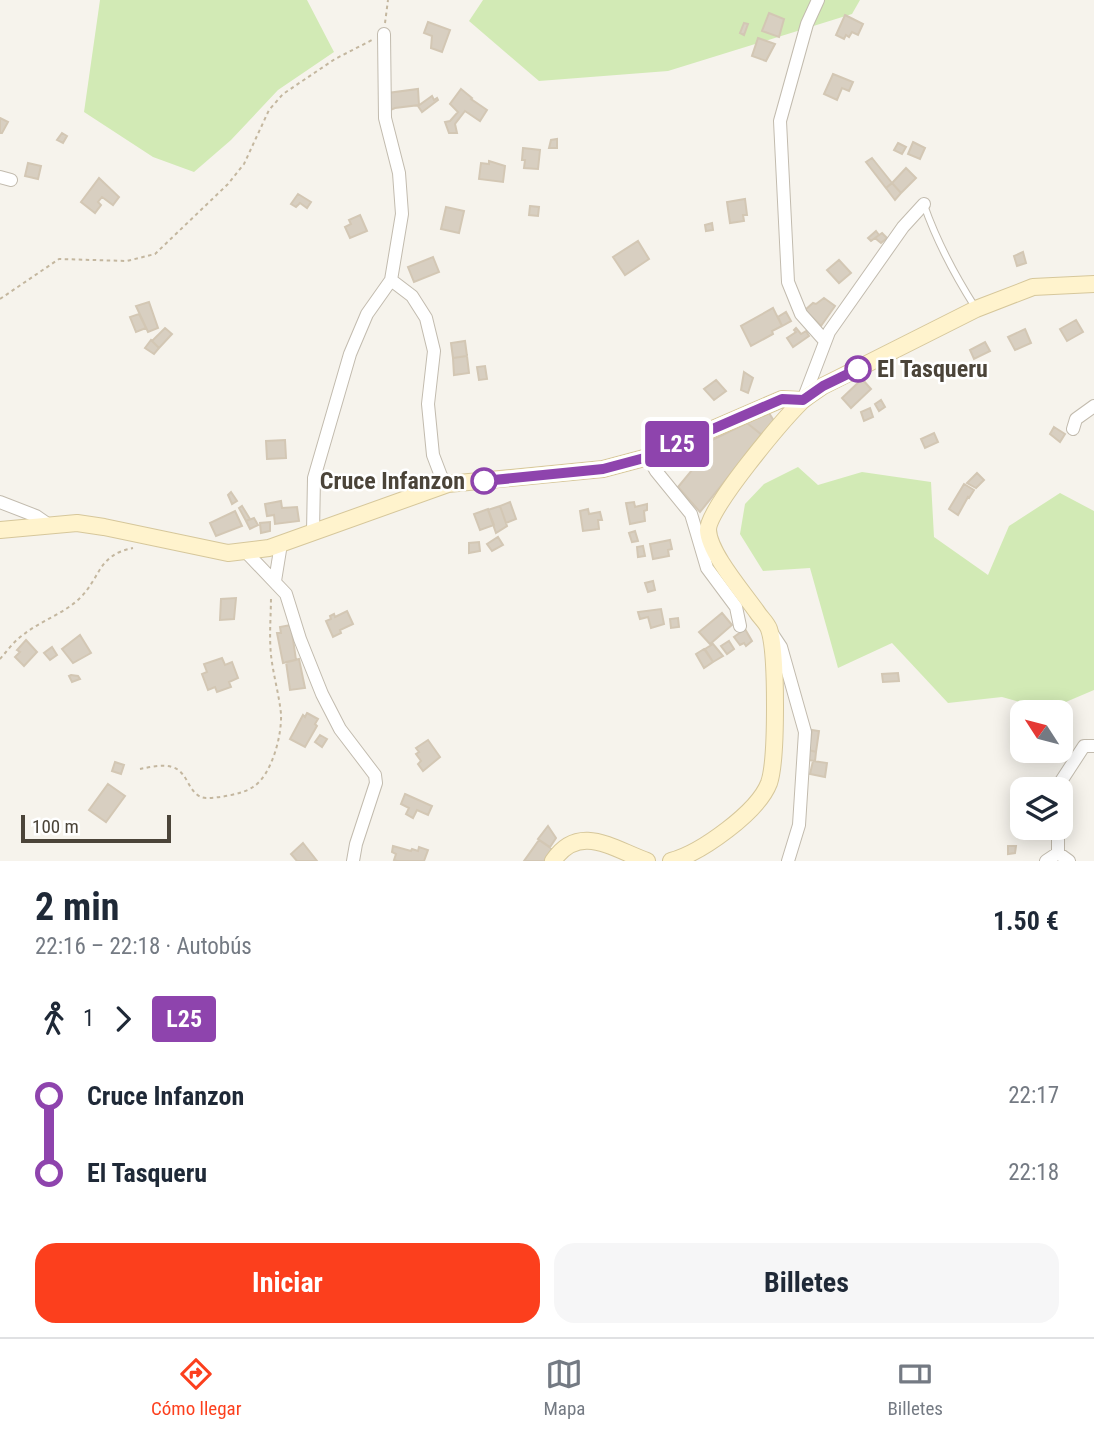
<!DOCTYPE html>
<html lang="es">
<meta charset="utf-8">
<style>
body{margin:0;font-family:"Roboto Condensed",sans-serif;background:#f6f6f7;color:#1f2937;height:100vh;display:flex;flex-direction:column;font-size:26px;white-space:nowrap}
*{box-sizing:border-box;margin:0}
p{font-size:23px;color:#747a83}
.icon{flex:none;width:38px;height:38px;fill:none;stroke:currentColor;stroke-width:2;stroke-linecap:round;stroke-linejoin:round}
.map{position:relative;height:861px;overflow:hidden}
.details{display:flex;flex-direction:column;background:#fff;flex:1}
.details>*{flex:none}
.badge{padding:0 14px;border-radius:5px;font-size:24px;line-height:46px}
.needle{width:46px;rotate:306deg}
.controls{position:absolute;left:1010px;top:700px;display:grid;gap:14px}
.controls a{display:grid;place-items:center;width:63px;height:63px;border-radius:14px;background:#fff;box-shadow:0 4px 18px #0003;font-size:35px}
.scale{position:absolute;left:21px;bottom:18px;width:150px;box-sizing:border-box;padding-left:7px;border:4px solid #4b4439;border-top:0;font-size:19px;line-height:24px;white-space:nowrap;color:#4b4439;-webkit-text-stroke:5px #fff;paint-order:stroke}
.map>.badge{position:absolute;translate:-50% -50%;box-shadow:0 0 0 4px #fff}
.legs{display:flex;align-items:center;gap:10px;height:77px;padding:0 35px;font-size:23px}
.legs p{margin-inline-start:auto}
.overview{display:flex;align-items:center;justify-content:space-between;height:119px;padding:0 35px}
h1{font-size:38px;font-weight:700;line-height:52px}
.button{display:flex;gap:14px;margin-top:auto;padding:14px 35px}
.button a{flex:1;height:80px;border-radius:21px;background:#fc3f1d;color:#fff;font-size:28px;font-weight:700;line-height:80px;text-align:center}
.button a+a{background:#f6f6f7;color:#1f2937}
ul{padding:0 35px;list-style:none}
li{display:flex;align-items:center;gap:24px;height:77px;font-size:26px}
li i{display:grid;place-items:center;width:10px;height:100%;margin:0 9px;background:currentColor}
li i::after{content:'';width:18px;height:18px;margin:-9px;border:5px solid;border-radius:50%;background:#fff}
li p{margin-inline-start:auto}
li:first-child i{background:linear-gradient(#0000 50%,currentColor 0)}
li:last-child i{background:linear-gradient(currentColor 50%,#0000 0)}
.dock{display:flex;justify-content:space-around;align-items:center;height:98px;border-top:2px solid #e0e1e3;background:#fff;font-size:19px;color:#747a83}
.dock a{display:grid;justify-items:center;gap:4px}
.dock .active{color:#fc3f1d}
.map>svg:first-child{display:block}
</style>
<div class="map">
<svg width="1094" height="861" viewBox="0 0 1094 861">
<rect width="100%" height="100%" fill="#f6f3ec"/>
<path fill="#d2eab5" d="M100 0H307L334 52 278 90 231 140 194 172 153 157 84 112Z
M483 0H860L852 14 668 71 539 81 469 21Z
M798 467 818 485 862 472 931 482 934 537 988 575 1009 526 1060 493 1094 511V690L1047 710 1002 697 948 703 892 643 838 668 810 568 763 571 740 534 745 504 764 484Z"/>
<path fill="#d8cfc1" stroke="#d3c7b4" stroke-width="2" d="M769 13 784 19 779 37 762 31Z
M845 15 863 24 858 35 852 32 849 37 846 35 844 39 836 35Z
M428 22 450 30 442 52 431 48 432 36 424 33Z
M744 23 748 24 744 35 740 33Z
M758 38 775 44 766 61 752 56Z
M833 74 853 82 849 91 842 88 837 100 824 94Z
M418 89 419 105 395 108 388 111V93Z
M461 89 472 98 471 99 487 110 480 121 465 111 455 124 457 133H449L445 122 450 121 458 112 450 104Z
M432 96 434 100 437 98 438 100 422 112 418 106Z
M0 118 8 122 2 133H0Z
M62 133 67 136 63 143 57 140Z
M557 139V148H549L551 140Z
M913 142 925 148 920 159 908 154Z
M898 143 906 147 902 154 894 150Z
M523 148 540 150 538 169 524 168 525 160H522Z
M872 158 892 183 886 188 866 162Z
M489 161 505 166 503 182 479 179 481 163 489 164Z
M28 163 41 166 38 179 25 176Z
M906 168 916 178 901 193 892 183Z
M99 178 119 197 113 205 102 197 98 202 101 205 95 213 81 202Z
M892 183 901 193 895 200 886 188Z
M298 194 311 202 307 208 300 203 296 207 291 204Z
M745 199 747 215H743L744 221 730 223 727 202Z
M530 206 539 207 538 216 529 215Z
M446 207 464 211 459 233 441 229Z
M360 215 367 231 350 238 345 227 351 224 349 220Z
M712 223 713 230 706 231 705 225Z
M876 231 879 235 871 241 868 238Z
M882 233 887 238 881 243 875 238Z
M638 241 649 259 625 275 613 257Z
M1023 252 1026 263 1017 266 1014 256Z
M433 257 439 272 414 282 408 267Z
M839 260 851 273 839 283 827 270Z
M824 298 835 306 821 326 805 310 813 303 816 304Z
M149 302 158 328 148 332 136 306Z
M773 308 782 326 772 331 773 334 751 346 741 326Z
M786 312 791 321 782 326 778 317Z
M139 314 146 328 136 332 130 317Z
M1076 320 1083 332 1067 341 1060 329Z
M165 328 172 334 159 348 152 341Z
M796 328 801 334 806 331 809 336 793 347 787 338 796 332 794 330Z
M1025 329 1031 343 1015 350 1008 337Z
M151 340 159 348 154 354 145 348Z
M465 341 467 356 453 358 451 343Z
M985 342 990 351 974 359 970 350Z
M467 356 469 373 454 375 453 358Z
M485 366 487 379 479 380 477 367Z
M744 372 753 378 748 393 741 390Z
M862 379 871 389 851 408 842 398Z
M716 380 726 391 714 400 704 389Z
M881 400 885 407 879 411 875 404Z
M870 408 873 417 864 421 861 412Z
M769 413 774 421 762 435 747 423Z
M747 423 762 435 700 512 678 487 712 446 708 442Z
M1054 427 1065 434 1060 442 1050 434Z
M934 433 938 442 925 448 921 439Z
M285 440 286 458 267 459 266 441Z
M977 473 984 480 976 488 967 483Z
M964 484 974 490 969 498 968 497 958 515 949 509Z
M231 492 237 501 232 504 228 495Z
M281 501 282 508 297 507 299 521 275 524 274 515 267 516 265 504Z
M510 502 516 519 506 523 500 506Z
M634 502 635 507 647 504V510L644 511 645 521 630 524 626 503Z
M242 506 250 519 246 521 239 508Z
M500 506 507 526 496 533 488 510Z
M488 509 494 525 480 530 474 514Z
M588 509 589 514 600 512 602 520H598L599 529 583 531 580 511Z
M235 511 242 526 216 536 210 523Z
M254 518 258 525 250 529 246 521Z
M270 522V531L261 533 260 523Z
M635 531 638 541 632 542 629 533Z
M498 537 503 545 492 551 487 544Z
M670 540 672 549 668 550 669 556 653 559 650 544Z
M479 542 480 551 469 553V543Z
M643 546 645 556 638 557 637 547Z
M653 581 655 590 648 592 645 583Z
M236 598 234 619 220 620 221 599Z
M661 609 664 624 651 628 648 617 640 619 638 612Z
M347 611 353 624 340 630 341 633 333 637 326 621 331 619 330 616 334 614 335 617Z
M722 613 732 625 710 644 699 632Z
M678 618 679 627 671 628 670 619Z
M291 625 296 660 283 663 277 633H281L280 627Z
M745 629 752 641 746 646 744 643 740 645 734 637Z
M80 635 91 653 73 663 62 649Z
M26 640 37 652 24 666 15 657 20 652 17 650Z
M729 641 734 649 727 654 721 646Z
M713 644 723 656 713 662 705 649Z
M52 647 57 655 50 660 44 653Z
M704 649 713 662 704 668 696 654Z
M222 658 225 665 232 662 238 678 229 682 231 687 217 692 215 687 208 690 202 674 207 672 204 664Z
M299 659 305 688 290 690 286 662Z
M898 673 899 681 883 682 882 674Z
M71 675 78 676 80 679 72 682 69 676Z
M307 713 318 719 315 724 317 726 305 747 290 739 303 715 305 717Z
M812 730 819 731 816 752 809 750Z
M320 735 327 739 322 747 315 742Z
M428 740 440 757 423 771 418 764 421 761 416 754 419 752 416 748Z
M809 750 816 752 815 761 808 760Z
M813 761 827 763 825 777 810 774Z
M115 762 124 765 121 774 112 771Z
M108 784 125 796 106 822 89 810Z
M405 794 432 806 428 815 417 810 413 818 406 814 409 808 401 804Z
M548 826 556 838 550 847 538 839Z
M539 840 552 849 544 861H524Z
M303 843 317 861H297L291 854Z
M393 846 411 851 412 849 418 851 419 847 428 850 424 861H397L394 860 396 854 392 852Z
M1008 846H1016L1015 853 1008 854Z"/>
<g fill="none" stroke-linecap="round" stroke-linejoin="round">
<g stroke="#c2bbae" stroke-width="8">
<path id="lane" d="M924 205C937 242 954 274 975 307"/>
</g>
<g stroke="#c2bbae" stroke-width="14">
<path id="street" d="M818 0 807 24 780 121 788 282 801 314 825 341
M384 34 385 118 399 173 402 214 391 280 412 296 426 318 434 351 428 404 433 455 441 476 448 484
M0 177 11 180
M803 400 829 332 903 227 924 204
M1073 429 1076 419 1094 406
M648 457 656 471 691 514 697 534 703 532
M0 502 36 516 49 525
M313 532 314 478 350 354 367 314 391 280
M697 534 707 568 736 607 740 626
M246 552 286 594 300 639 322 694 340 729 375 775 376 783 356 844 353 861
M275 581 281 544
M771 632 781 647 805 732 799 825 788 861
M1056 789 1084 746H1094
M1058 853V828
M1046 861 1058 853 1069 861"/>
</g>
<g stroke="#d6c79b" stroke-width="18">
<path id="secondary" d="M0 530 77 523 104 527 228 553 269 548 448 484 603 469 648 457 782 399 802 400
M553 861C579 822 613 849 647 861
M671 861C701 853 758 812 769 783 777 760 777 652 769 629 767 623 760 617 757 612 743 592 709 553 708 530 708 508 783 420 801 402 807 396 816 391 823 386L976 309 1033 287 1094 284"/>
</g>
<path stroke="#c4b79f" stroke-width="2" stroke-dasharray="3.5 3.5" stroke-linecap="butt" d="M385 23 388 0
M0 299 59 259 127 261 155 254 228 184 244 164 269 110 283 94 335 59 374 39
M0 659C7 651 14 641 23 635 40 621 63 614 79 599 101 578 97 555 133 548
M140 769C150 767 163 764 172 767 189 771 188 797 206 798 219 798 243 794 253 787 272 775 282 735 281 714 279 694 273 674 271 655 269 636 271 615 271 596"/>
<use href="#lane" stroke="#fff" stroke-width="6"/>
<use href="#street" stroke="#fff" stroke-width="12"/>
<use href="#secondary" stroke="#fff3cd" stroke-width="16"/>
</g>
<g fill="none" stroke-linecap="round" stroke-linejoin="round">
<g stroke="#fff" stroke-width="16">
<path id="line-1" d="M484 481 603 469 648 457 782 399 803 400 823 386 858 369"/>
</g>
<use href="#line-1" stroke="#8e44ad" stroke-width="10"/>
</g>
<g fill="#fff" stroke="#8e44ad" stroke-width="3.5">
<circle cx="858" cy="369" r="12"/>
<circle cx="484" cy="481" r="12"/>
</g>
<g text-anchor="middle" stroke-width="5" stroke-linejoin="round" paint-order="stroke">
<g font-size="24" font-weight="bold" fill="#4b4439" stroke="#fff" text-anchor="start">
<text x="877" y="377">El Tasqueru</text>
<text x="465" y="489" text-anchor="end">Cruce Infanzon</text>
</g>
</g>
</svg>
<div class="controls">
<a><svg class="needle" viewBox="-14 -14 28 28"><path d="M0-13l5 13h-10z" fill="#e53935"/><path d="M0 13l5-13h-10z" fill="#747a83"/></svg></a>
<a><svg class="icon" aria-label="layers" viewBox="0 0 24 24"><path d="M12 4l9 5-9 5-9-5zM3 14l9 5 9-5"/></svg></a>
</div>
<div class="scale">100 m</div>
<b class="badge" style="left:677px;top:444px;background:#8e44ad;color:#fff">L25</b>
</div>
<section class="details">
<div class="overview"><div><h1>2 min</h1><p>22:16 – 22:18 · Autobús</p></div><b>1.50 €</b></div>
<div class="legs"><svg class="icon" aria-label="walk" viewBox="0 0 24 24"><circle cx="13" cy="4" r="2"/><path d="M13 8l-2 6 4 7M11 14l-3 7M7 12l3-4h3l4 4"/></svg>1<svg class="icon" aria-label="forward" viewBox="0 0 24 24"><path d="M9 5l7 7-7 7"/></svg><b class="badge" style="background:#8e44ad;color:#fff">L25</b></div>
<ul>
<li><i style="color:#8e44ad"></i><b>Cruce Infanzon</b><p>22:17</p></li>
<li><i style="color:#8e44ad"></i><b>El Tasqueru</b><p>22:18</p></li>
</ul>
<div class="button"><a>Iniciar</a><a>Billetes</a></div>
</section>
<nav class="dock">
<a class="active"><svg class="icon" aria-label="directions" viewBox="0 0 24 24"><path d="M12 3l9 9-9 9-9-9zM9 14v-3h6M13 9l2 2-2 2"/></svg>Cómo llegar</a>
<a><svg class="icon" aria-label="map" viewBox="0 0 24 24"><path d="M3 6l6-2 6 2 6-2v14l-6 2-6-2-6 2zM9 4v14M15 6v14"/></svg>Mapa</a>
<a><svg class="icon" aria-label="tickets" viewBox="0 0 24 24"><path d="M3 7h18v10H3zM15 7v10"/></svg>Billetes</a>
</nav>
